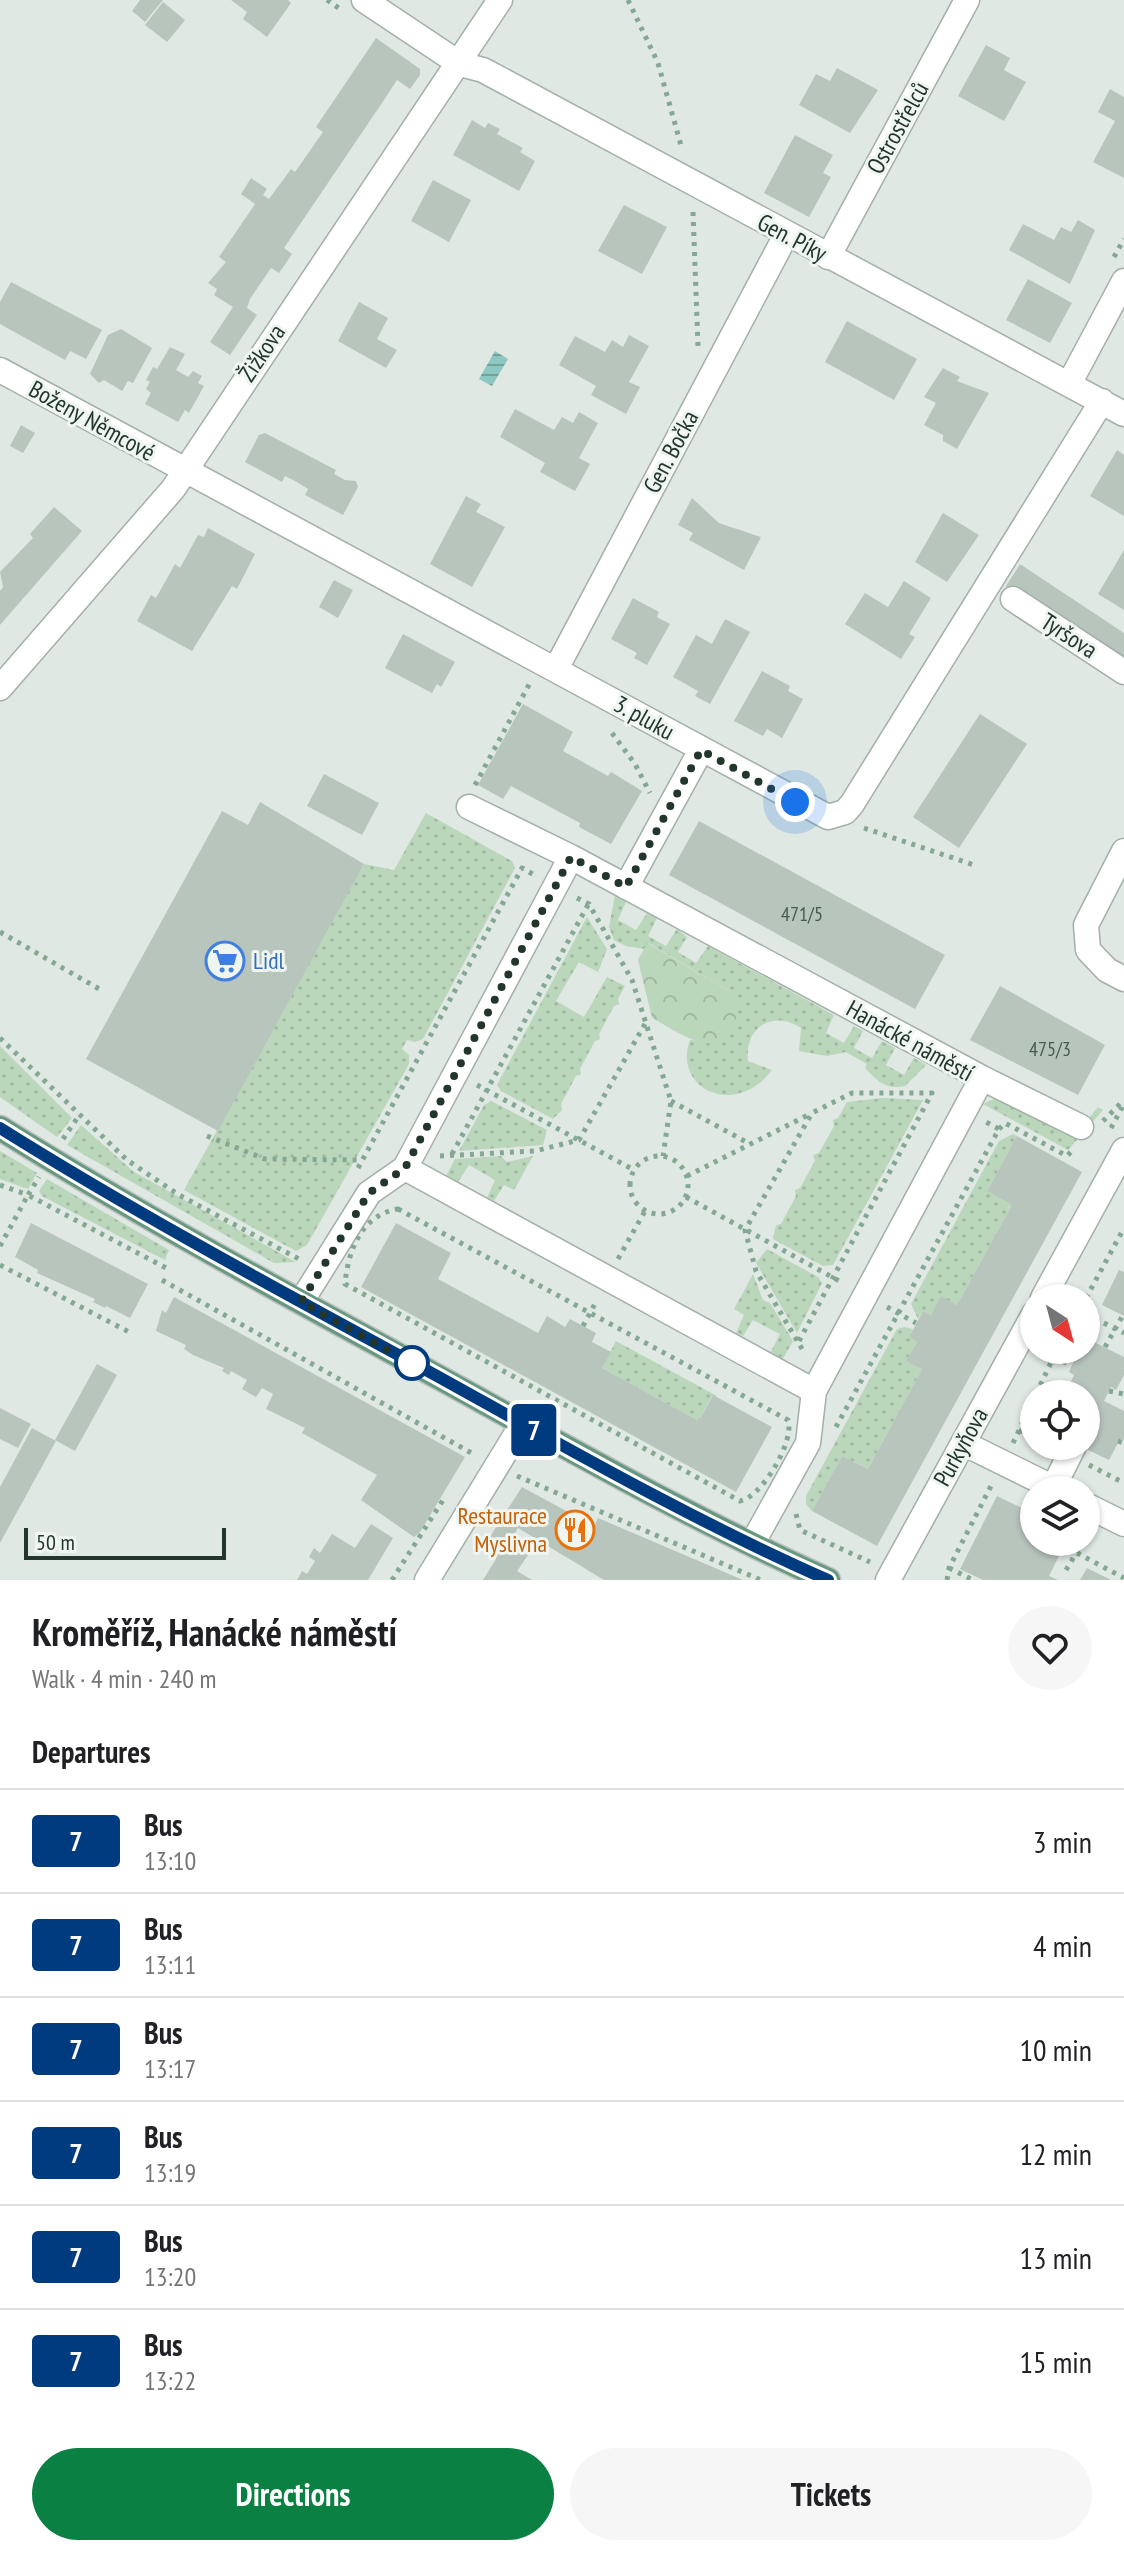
<!DOCTYPE html>
<meta charset="utf-8">
<style>
body{margin:0;font-family:"PT Sans Narrow",sans-serif;background:#f6f6f6;color:#202124;height:100vh;display:flex;flex-direction:column;font-size:30px;white-space:nowrap}
*{box-sizing:border-box;margin:0}
p{font-size:26px;color:#757577}
.icon{flex:none;width:44px;height:44px;fill:none;stroke:currentColor;stroke-width:2;stroke-linecap:round;stroke-linejoin:round}
.map{position:relative;height:1580px;overflow:hidden}
.drawer{display:flex;flex-direction:column;background:#fff;flex:1}
.drawer>*{flex:none}
.badge{padding:0 16px;border-radius:6px;font-size:28px;line-height:52px}
.needle{width:52px;rotate:144deg}
.buttons{position:absolute;left:1020px;top:1284px;display:grid;gap:16px}
.buttons a{display:grid;place-items:center;width:80px;height:80px;border-radius:50%;background:#fff;box-shadow:0 2px 6px #0004;font-size:40px}
.scale{position:absolute;left:24px;bottom:20px;width:202px;box-sizing:border-box;padding-left:8px;border:4px solid #22362c;border-top:0;font-size:22px;line-height:28px;white-space:nowrap;color:#22362c;-webkit-text-stroke:6px #eff5f1;paint-order:stroke}
.you{position:absolute;width:40px;height:40px;margin:-20px;border:6px solid #fff;border-radius:50%;background:#1a73e8;box-shadow:0 0 0 12px #1a73e833}
.map>.badge{position:absolute;translate:-50% -50%;box-shadow:0 0 0 4px #fff}
h2{padding:0 32px;font-size:30px;line-height:72px}
.round{display:grid;place-items:center;flex:none;width:84px;height:84px;border-radius:42px;background:#f6f6f6}
.headline{display:flex;align-items:center;justify-content:space-between;height:136px;padding:0 32px}
h1{font-size:38px;font-weight:800;line-height:60px}
.button{display:flex;gap:16px;margin-top:auto;padding:16px 32px}
.button a{flex:1;height:92px;border-radius:48px;background:#0b8043;color:#fff;font-size:32px;font-weight:800;line-height:92px;text-align:center}
.button a+a{background:#f6f6f6;color:#202124}
ul{padding:0;list-style:none}
li{display:flex;align-items:center;gap:24px;height:104px;padding:0 32px;border-top:2px solid #e0e0e0}
li div{flex:1}
li b{display:block;font-size:30px}
li em{font-style:normal}
li .badge{min-width:88px;font-weight:700;text-align:center}
.map>svg:first-child{display:block}
</style>
<div class="map">
<svg width="1124" height="1580" viewBox="0 0 1124 1580">
<defs>
<pattern id="grass-dots" width="8" height="8" patternUnits="userSpaceOnUse" patternTransform="scale(2)"><rect width="8" height="8" fill="#bad7bb"/><path d="M2 2h.1M6 6h.1" fill="none" stroke="#a0b9a1" stroke-width="1.8" stroke-linecap="round"/></pattern>
<pattern id="park-crowns" width="20" height="18" patternUnits="userSpaceOnUse" patternTransform="scale(2)"><rect width="20" height="18" fill="#bad7bb"/><path d="M2 6a3 3 0 1 1 6 0M12 15a3 3 0 1 1 6 0" fill="none" stroke="#a0b9a1"/></pattern>
<pattern id="water-rules" width="6" height="5" patternUnits="userSpaceOnUse" patternTransform="scale(2)"><rect width="6" height="5" fill="#8dc7c1"/><path d="M0 2.5h6" fill="none" stroke="#73a29d"/></pattern>
</defs>
<rect width="100%" height="100%" fill="#dfe8e2"/>
<path fill="url(#grass-dots)" d="M426 813 512 861 515 868 423 1039 415 1042 407 1040 402 1049 409 1055V1064L307 1245 296 1251 184 1190 364 864 394 870Z
M615 895 626 902 618 920 636 930 647 913 657 918 648 936 666 946 677 929 687 937 678 952 696 963 708 946 834 1015 826 1033 844 1043 854 1026 863 1031 854 1048 872 1058 882 1041 895 1048 886 1065 904 1075 914 1058 926 1065 905 1086C886 1090 878 1082 865 1068L867 1064 846 1052 827 1056 799 1051 801 1028C773 1009 744 1028 748 1061L772 1070C734 1120 672 1087 690 1040L715 1042 731 992 648 943 644 949 626 946 614 940 609 927Z
M587 917 607 949 598 972 579 962 556 1001 584 1017 607 977 625 986 618 999 619 1004 614 1006 599 1034 600 1039 595 1041 580 1069 581 1074 576 1076 561 1104 562 1110 553 1119 501 1091 497 1085Z
M0 1046 72 1118 57 1137 0 1097Z
M883 1098 923 1100 833 1265 823 1266 773 1239 776 1225 781 1224 796 1196 795 1190 800 1188 815 1161 813 1155 819 1153 834 1126 833 1120 838 1118 847 1102Z
M996 1098 1075 1136 1098 1107 1103 1110 1068 1150 983 1104Z
M491 1101 547 1130 543 1145 459 1151 484 1105Z
M81 1125 134 1172 296 1262 274 1263 67 1145Z
M1013 1134 1017 1136 987 1191 1012 1205 957 1305 941 1297 931 1315 923 1311 918 1319 911 1304 999 1141Z
M0 1151 37 1173 28 1189 0 1179Z
M501 1156 507 1162 533 1156 514 1190 504 1185 494 1201 487 1198 495 1180 469 1165 458 1182 446 1176 455 1159Z
M47 1179 169 1250 165 1260 42 1196 39 1191Z
M767 1249 818 1277 822 1283 797 1333 756 1263Z
M753 1274 763 1300 770 1303 793 1341 783 1359 771 1352 780 1334 753 1320 743 1336 736 1333 744 1315 734 1309Z
M904 1327 913 1329 909 1337 917 1342 907 1360 922 1369 868 1469 842 1456 812 1511 806 1504V1496L897 1329Z
M616 1341 717 1396H712L699 1421 602 1368Z"/>
<path fill="url(#park-crowns)" d="M647 943 731 992 737 1016C721 1066 682 1034 652 1018L638 960Z"/>
<path fill="url(#water-rules)" d="M495 351 508 359 492 386 479 379Z"/>
<path fill="#b8c5bd" d="M140 0H163L145 22 132 11Z
M231 0H288L291 3 267 37 243 19 247 12Z
M163 2 185 20 167 42 145 25Z
M376 38 420 69V75L410 89 397 80 388 94 284 248 292 254 286 263 279 273 271 268 250 299 247 308 257 315 230 355 210 342 233 307 214 295 217 289 208 283 226 262 219 257 255 204 241 194 251 178 267 189 263 195 269 199 291 169 295 172 323 132 316 127Z
M986 45 1010 58 1004 70 1026 82 1004 121 958 96Z
M837 68 878 90 850 133 799 105 816 74 830 81Z
M1110 89 1124 97V178L1093 162 1115 121 1098 112Z
M472 120 485 128 488 123 500 129 497 134 523 148 520 152 535 161 519 191 453 155Z
M795 135 833 155 823 173 831 177 809 217 764 193Z
M433 180 471 200 449 242 411 221Z
M624 205 667 227 642 274 598 251Z
M1078 220 1095 230 1070 284 1009 250 1023 224 1054 240 1061 227 1071 232Z
M1028 279 1072 303 1050 343 1006 320Z
M11 282 102 330 86 359 70 351 65 360 0 324V302Z
M359 302 388 318 377 339 397 350 386 368 338 341Z
M847 321 917 359 894 400 825 362Z
M121 329 152 348 133 383 128 381 122 391 104 380 99 383 90 374 108 335Z
M629 335 649 346 629 382 640 387 626 414 591 395 596 386 559 365 575 336 605 352 612 340 623 347Z
M170 347 185 354 176 370 188 377 193 371 202 376 198 383 204 386 189 413 185 410 178 422 145 404 151 393 146 389 150 382 146 380 153 367 157 369Z
M943 368 960 377 957 381 989 393 957 449 943 441V435L924 425 936 403 924 397Z
M515 409 554 430 562 417 573 423 579 412 598 423 579 458 590 464 575 491 540 472 545 463 500 437Z
M21 425 35 433 23 453 10 446Z
M265 433 336 470 334 474 345 480 356 481 358 487 343 515 305 495 308 489 297 482 285 476 282 482 245 462 259 435Z
M1117 450 1124 455V516L1090 496Z
M466 496 481 504 476 512 505 527 472 587 430 564Z
M692 498 719 523 761 537 744 570 689 540 693 533 678 525Z
M54 507 82 531 0 625V591L3 587 0 572 33 538 30 534Z
M943 513 979 535 947 582 915 562Z
M208 528 255 554 237 589 232 586 192 651 137 621 151 595 156 598 175 564 180 568 198 535 204 537Z
M1124 550V610L1098 594Z
M1020 564 1124 633V666L1013 599 1006 586Z
M334 580 353 590 338 618 319 607Z
M904 581 931 598 909 634 915 637 901 659 845 624 865 593 888 607Z
M633 598 659 612 657 617 670 624 647 665 634 658 637 653 611 639Z
M725 619 750 632 710 704 695 696 698 691 673 677 696 635 712 644Z
M403 634 455 662 441 687 437 684 432 693 385 668Z
M762 671 790 686 788 691 803 699 782 738 767 729 763 736 734 721Z
M523 704 573 732 563 751 608 776 611 772 642 791 611 844 579 827 580 823 511 786 503 799 478 785Z
M980 714 1027 744 959 848 913 817Z
M324 774 379 803 362 835 307 806Z
M260 802 364 864 218 1131 86 1059 222 811 248 825Z
M699 821 945 955 915 1009 669 875Z
M1000 986 1105 1045 1078 1095 970 1040Z
M1017 1136 1082 1172 877 1546 812 1511 842 1456 868 1469 922 1369 906 1361 917 1342 909 1337 923 1311 931 1315 941 1296 957 1305 1012 1205 987 1191Z
M31 1223 148 1284 130 1318 106 1306 105 1308 93 1302 95 1299 37 1273 38 1270 15 1257Z
M396 1223 451 1253 438 1279 538 1333 547 1316 565 1327 570 1319 596 1333 592 1342 611 1352 602 1368 699 1421 713 1395 772 1427 736 1492 361 1287Z
M1119 1270 1124 1272V1316L1102 1305Z
M174 1297 465 1457 420 1532 414 1537 361 1500 377 1475 302 1433 305 1428 266 1409 273 1394 262 1388 256 1397 242 1389 247 1380 231 1371 229 1375 222 1371 224 1368 193 1355 184 1349 186 1345 156 1331 162 1310 166 1313Z
M1086 1338 1124 1357V1375L1116 1390 1111 1387 1104 1401 1124 1411V1440L1120 1439 1109 1460 1080 1446H1086V1394H1058L1064 1381 1070 1384 1074 1375 1069 1372 1079 1350H1086Z
M97 1364 117 1375 75 1451 55 1440Z
M0 1408 31 1424 18 1448 0 1439Z
M32 1428 56 1441 0 1543V1487Z
M522 1487 594 1526 598 1518 743 1580H604L518 1528 512 1539 531 1551 517 1571 532 1580H483L496 1559 482 1549Z
M997 1496 1034 1514V1542H1066L1049 1576 1058 1580H983L960 1569Z
M371 1524 393 1538 368 1580H297L302 1571 307 1574 315 1561 309 1557 314 1548 320 1553 332 1534 355 1548Z
M1087 1568 1111 1580H1080Z"/>
<g fill="none" stroke-linecap="round" stroke-linejoin="round">
<g stroke="#a3afa8" stroke-width="27">
<path id="minor" d="M364 0 460 64 483 70 1124 414
M828 257 967 0
M0 370 828 817 845 812 852 804 1102 401
M1069 384 1124 281
M1013 599 1124 672
M556 669 786 235
M0 688 173 489 500 0
M469 807 571 857
M1124 851 1086 925 1088 950 1107 970 1124 979
M626 887 701 750
M1043 1298 1124 1150
M301 1302 369 1193 405 1168
M814 1391 405 1168 571 857 982 1078 1081 1127
M963 1443 1058 1490
M1053 1488 1074 1446
M1086 1505 1124 1524
M752 1544 808 1443 814 1391 982 1078
M427 1580 523 1423
M888 1580 1034 1314"/>
</g>
<g stroke="#bdc3c0" stroke-width="27">
<path id="major" d="M0 1128C144 1218 293 1298 442 1379 569 1449 696 1521 828 1580"/>
</g>
<path stroke="#84a893" stroke-width="5" stroke-dasharray="4 6" stroke-linecap="butt" d="M327 0 343 11
M628 0 658 63 682 149
M693 212 698 346
M1114 257 1124 239
M612 733 635 764 650 793
M475 785 531 681
M864 828 977 866
M577 898 589 904 632 980 671 1101 663 1156
M0 932 101 990
M0 1038 127 1160 179 1195 299 1259
M477 1085 634 1170
M671 1101 750 1144
M1103 1121 1124 1100
M1111 1128 1124 1104
M999 1129 1005 1123 1067 1156 1073 1150
M207 1136 265 1159 362 1160
M63 1139 78 1117
M452 1154 589 903
M630 1185a29 29 0 1 1 58 0a29 29 0 1 1-58 0Z
M440 1156 535 1151 579 1140 645 1024
M358 1168 522 868 536 876
M687 1176 812 1113
M0 1185 28 1195 39 1177
M686 1197 843 1283
M398 1209 788 1420C795 1441 762 1497 740 1501L345 1284C348 1251 361 1215 398 1209Z
M0 1246 28 1195 168 1269
M618 1259 645 1211
M0 1265 129 1332
M162 1280 475 1455
M1086 1298 1124 1228
M887 1307 916 1323
M1086 1314 1124 1333
M583 1326 597 1300
M799 1341 932 1093H852L812 1113 745 1230 756 1271 805 1354
M1105 1347 1123 1315
M1054 1357 1072 1366
M1109 1391 1124 1394
M1036 1394 1057 1350
M836 1427 999 1129 986 1122
M1019 1430 1034 1437
M1118 1441 1124 1443
M1013 1443 1034 1399
M1089 1465 1124 1483
M517 1476 761 1580
M796 1514 800 1530 870 1562
M1077 1553 1124 1578
M949 1568 973 1580
M1066 1570 1083 1542
M392 1580 443 1500
M947 1580 949 1568 992 1484"/>
<use href="#minor" stroke="#fff" stroke-width="24"/>
<use href="#major" stroke="#699880" stroke-width="24"/>
</g>
<g fill="none" stroke-linecap="round" stroke-linejoin="round">
<g stroke="#fff" stroke-width="18">
<path id="line" d="M0 1128C142 1217 290 1296 437 1376 565 1447 694 1521 828 1580"/>
</g>
<use href="#line" stroke="#003b80" stroke-width="12"/>
<path stroke="#22362c" stroke-width="8" stroke-dasharray="0 14.4" d="M412 1363 301 1302 369 1193 405 1168 571 857 626 887 701 750 795 802"/>
</g>
<defs>
<g id="supermarket-ring" transform="scale(2)"><circle r="9.5" fill="#eff5f1" stroke="#3f7fe0" stroke-width="1.5"/><path d="M-6-5.5h2.5l.6 2H6L4.5 2H-2.5L-4.4-4H-6ZM-1.5 3.2a1.3 1.3 0 1 0 .1 0ZM3 3.2a1.3 1.3 0 1 0 .1 0Z" fill="#3f7fe0"/></g>
<g id="restaurant-ring" transform="scale(2)"><circle r="9.5" fill="#eff5f1" stroke="#e8710a" stroke-width="1.5"/><path d="M-5-6h1v4h1v-4h1v4h1v-4h1v5L-1.5 .5V6h-2V.5L-5-1ZM5-6V6H3V1.5H1.5Q1.5-4 5-6Z" fill="#e8710a"/></g>
</defs>
<g fill-rule="evenodd">
<use href="#supermarket-ring" x="225" y="961"/>
<use href="#restaurant-ring" x="575" y="1530"/>
</g>
<circle fill="#fff" stroke="#003b80" stroke-width="4" cx="412" cy="1363" r="16"/>
<g text-anchor="middle" stroke-width="6" stroke-linejoin="round" paint-order="stroke">
<g font-size="20" fill="#485a50">
<text x="802" y="921">471/5</text>
<text x="1050" y="1056">475/3</text>
</g>
<g font-size="24" fill="#22362c" stroke="#eff5f1">
<text transform="translate(898 128) rotate(-61)" y="8">Ostrostřelců</text>
<text transform="translate(792 238) rotate(28)" y="8">Gen. Píky</text>
<text transform="translate(262 353) rotate(-56)" y="8">Žižkova</text>
<text transform="translate(92 421) rotate(29)" y="8">Boženy Němcové</text>
<text transform="translate(671 452) rotate(-62)" y="8">Gen. Bočka</text>
<text transform="translate(1069 636) rotate(33)" y="8">Tyršova</text>
<text transform="translate(644 718) rotate(29)" y="8">3. pluku</text>
<text transform="translate(910 1041) rotate(29)" y="8">Hanácké náměstí</text>
<text transform="translate(961 1447) rotate(-61)" y="8">Purkyňova</text>
</g>
<g font-size="24" fill="#366cbe" stroke="#eff5f1" text-anchor="start">
<text x="253" y="969">Lidl</text>
</g>
<g font-size="24" fill="#c56008" stroke="#eff5f1" text-anchor="end">
<text x="547" y="1524">Restaurace<tspan x="547" dy="28">Myslivna</tspan></text>
</g>
</g>
</svg>
<div class="buttons">
<a><svg class="needle" viewBox="-14 -14 28 28"><path d="M0-13l5 13h-10z" fill="#e53935"/><path d="M0 13l5-13h-10z" fill="#757577"/></svg></a>
<a><svg class="icon" aria-label="locate" viewBox="0 0 24 24"><circle cx="12" cy="12" r="6"/><path d="M12 2v4M12 18v4M2 12h4M18 12h4"/></svg></a>
<a><svg class="icon" aria-label="layers" viewBox="0 0 24 24"><path d="M12 4l9 5-9 5-9-5zM3 14l9 5 9-5"/></svg></a>
</div>
<div class="scale">50 m</div>
<div class="you" style="left:795px;top:802px"></div>
<b class="badge" style="left:534px;top:1430px;background:#003b80;color:#fff">7</b>
</div>
<section class="drawer">
<div class="headline"><div><h1>Kroměříž, Hanácké náměstí</h1><p>Walk · 4 min · 240 m</p></div><a class="round"><svg class="icon" aria-label="heart" viewBox="0 0 24 24"><path d="M12 20l-8-8c-3-5 5-10 8-4 3-6 11-1 8 4z"/></svg></a></div>
<h2>Departures</h2>
<ul>
<li><span class="badge" style="background:#003b80;color:#fff">7</span><div><b>Bus</b><p>13:10</p></div><em>3 min</em></li>
<li><span class="badge" style="background:#003b80;color:#fff">7</span><div><b>Bus</b><p>13:11</p></div><em>4 min</em></li>
<li><span class="badge" style="background:#003b80;color:#fff">7</span><div><b>Bus</b><p>13:17</p></div><em>10 min</em></li>
<li><span class="badge" style="background:#003b80;color:#fff">7</span><div><b>Bus</b><p>13:19</p></div><em>12 min</em></li>
<li><span class="badge" style="background:#003b80;color:#fff">7</span><div><b>Bus</b><p>13:20</p></div><em>13 min</em></li>
<li><span class="badge" style="background:#003b80;color:#fff">7</span><div><b>Bus</b><p>13:22</p></div><em>15 min</em></li>
</ul>
<div class="button"><a>Directions</a><a>Tickets</a></div>
</section>
